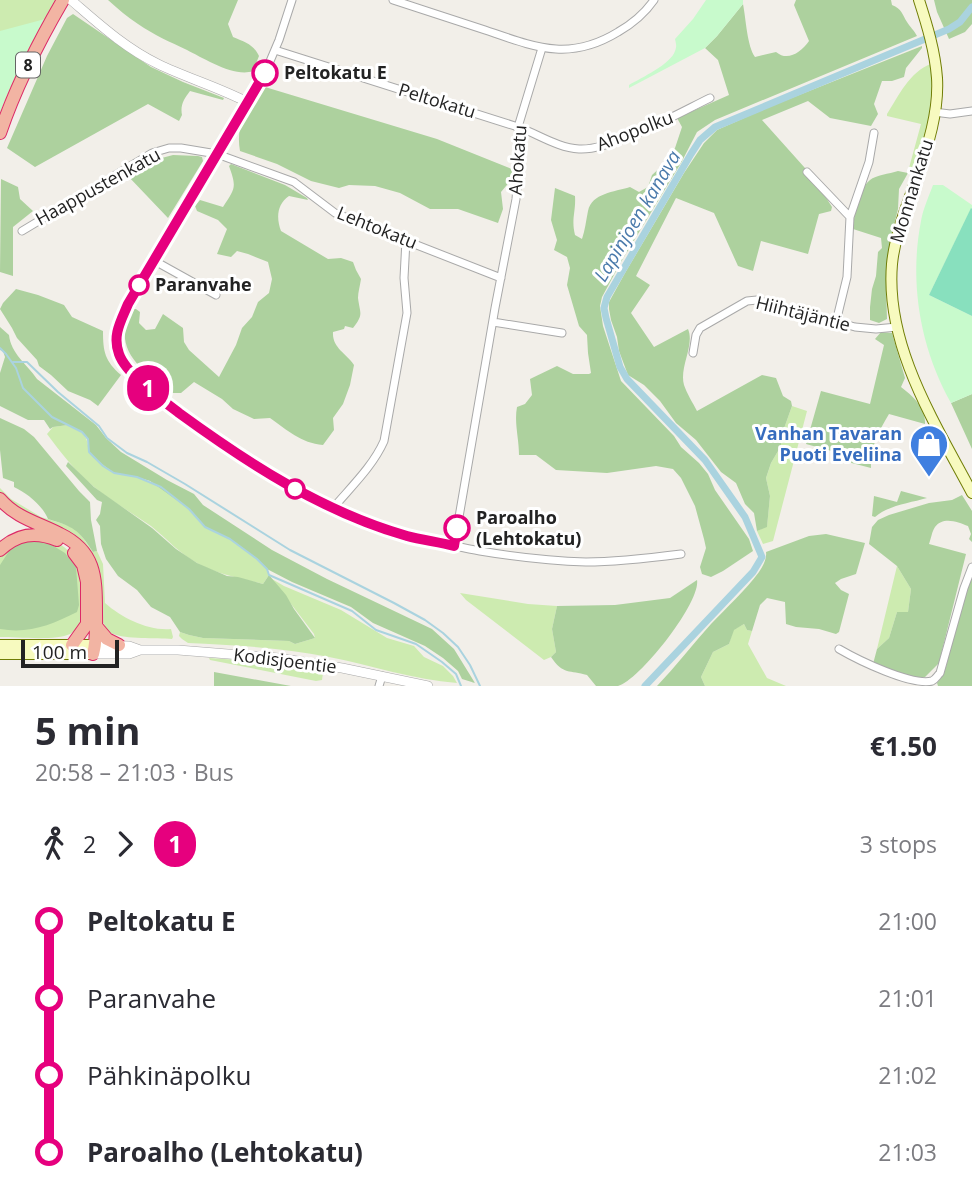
<!DOCTYPE html>
<meta charset="utf-8">
<style>
body{margin:0;font-family:"Open Sans",sans-serif;background:#f2f2f3;color:#2b2b33;height:100vh;display:flex;flex-direction:column;font-size:26px;white-space:nowrap}
*{box-sizing:border-box;margin:0}
p{font-size:23px;color:#7c7c81}
.icon{flex:none;width:38px;height:38px;fill:none;stroke:currentColor;stroke-width:2;stroke-linecap:round;stroke-linejoin:round}
.map{position:relative;height:686px;overflow:hidden}
.sheet{display:flex;flex-direction:column;background:#fff;flex:1}
.sheet>*{flex:none}
.badge{padding:0 14px;border-radius:23px;font-size:24px;line-height:46px}
.scale{position:absolute;left:21px;bottom:18px;width:98px;box-sizing:border-box;padding-left:7px;border:4px solid #222;border-top:0;font-size:19px;line-height:24px;white-space:nowrap;color:#222;-webkit-text-stroke:5px #fff;paint-order:stroke}
.map>.badge{position:absolute;translate:-50% -50%;box-shadow:0 0 0 4px #fff}
.legs{display:flex;align-items:center;gap:10px;height:77px;padding:0 35px;font-size:23px}
.legs p{margin-inline-start:auto}
.overview{display:flex;align-items:center;justify-content:space-between;height:119px;padding:0 35px}
h1{font-size:38px;font-weight:700;line-height:52px}
ul{padding:0 35px;list-style:none}
li{display:flex;align-items:center;gap:24px;height:77px;font-size:26px}
li i{display:grid;place-items:center;width:10px;height:100%;margin:0 9px;background:currentColor}
li i::after{content:'';width:18px;height:18px;margin:-9px;border:5px solid;border-radius:50%;background:#fff}
li p{margin-inline-start:auto}
li:first-child i{background:linear-gradient(#0000 50%,currentColor 0)}
li:last-child i{background:linear-gradient(currentColor 50%,#0000 0)}
.map>svg:first-child{display:block}
</style>
<div class="map">
<svg width="972" height="686" viewBox="0 0 972 686">
<rect width="100%" height="100%" fill="#f2efe9"/>
<path fill="#cdebb0" d="M0 0H57C34 36 16 73 0 112Z
M931 64 932 65C932 96 929 139 916 167L909 168 921 124 887 116V114C898 97 910 71 931 64Z
M792 406 807 411 773 541 763 544 757 531 767 526 770 496 766 478 771 463 781 446V437Z
M68 425C84 433 87 434 89 452L114 473 137 477 161 487 189 509 205 527 230 539 257 559 267 569 269 575 263 584C241 578 218 575 197 563 180 554 166 538 151 526 132 513 111 501 93 486 75 471 61 453 47 434L53 427Z
M0 488 11 499 41 517 70 526 78 531 93 552 97 551 103 564 105 603C122 618 148 631 171 629L173 637 172 639C157 638 125 639 113 634 107 632 105 626 102 621L95 562 24 513 0 494Z
M23 538C38 539 52 538 64 547 83 562 94 622 70 634 56 641 17 637 0 637V555Z
M897 566 911 589 908 612H897L889 638 877 649Z
M272 579 284 586 341 610 387 638 414 646 424 657 443 666 453 676 457 683C414 680 371 665 329 657 283 648 235 645 188 643L182 639 179 636 180 632 189 635 203 638 289 641 295 644 315 638 314 634Z
M460 593 528 604 557 606 552 629 556 652 551 657 544 660 466 600Z
M744 624 747 630 752 631 748 644 767 678 786 686H705L701 677 713 652 729 644 733 630Z
M209 658 254 661 318 669 323 673 322 680 316 681 210 660Z"/>
<path fill="#add19e" d="M108 0H238L228 24 233 37C245 42 253 44 259 56L253 71C235 78 203 58 187 50 170 42 154 35 138 24 127 17 118 9 108 0Z
M796 0H891L892 5C902 9 902 14 907 22 910 27 914 30 917 36L715 120 697 132 681 163 621 262 602 297 600 306 603 326 621 381 674 436 681 447 699 463 708 474 715 490 749 539 753 551 723 571 711 577 702 574 700 567 706 548 704 539 695 506 681 478 673 469 656 466 607 473 556 470 536 455H519C519 438 514 423 517 407L525 404 532 395 530 379 557 366 573 374H589L591 373 588 353 587 335 579 326 567 285 570 268 567 257 554 250 557 240 551 220 555 188 575 196C576 212 571 219 575 235L582 239C585 230 586 221 588 211 592 193 614 192 630 187L639 192 648 187 652 175 663 165 675 148 682 127 677 118 729 95 718 60 705 48 717 36 743 4C746 19 747 46 755 57L776 52C788 62 801 52 809 41L794 5Z
M934 0H972V24L965 32 949 39 937 12Z
M73 14 151 67 183 82 224 98 223 100 190 91C184 99 180 105 182 115L179 121 148 104 35 167 7 148 47 56 67 18Z
M922 46V48L906 68 904 77 892 81H882L874 104 878 114 871 126 830 118 808 101 762 120 813 177 832 207 831 211 819 214 808 254 761 241 753 271 738 266 714 213 676 198 636 276 650 285 631 313 654 347 688 329C695 345 679 367 684 385 687 394 693 403 697 411L762 375 776 378 783 396 791 401 792 406 781 437V446L771 463 766 478 770 496 767 527 757 531 754 513 745 504 736 483 721 472 696 440 676 423 660 401 644 385 628 375 619 351 617 337 611 320 609 309V302L625 273 684 173 704 143 717 130 769 107Z
M265 87 437 139 512 169V179L501 192 503 209 498 223 458 209H430L400 193 375 186 349 185 339 188 311 181 277 164 240 151C235 123 248 109 265 87Z
M173 155 198 156 202 157 203 161 168 218 127 175 158 159Z
M231 164 285 185 307 198 308 200 289 196C277 204 276 218 281 231L328 259 341 258 353 262 356 270 361 279C360 286 358 292 358 298 360 314 364 314 353 328L345 326 344 329 333 332C332 348 346 353 354 365L350 385 343 404 333 418 334 430 323 445C301 443 287 430 270 418L254 419 233 409 222 399 194 382 181 393H173C142 370 112 352 130 309H136L140 312 139 323 146 330 155 329 163 314 183 328 184 342 189 350 219 377 236 345 242 328 252 317 258 302 269 293 272 279 268 262 248 254 237 251 231 257 217 254 227 229 218 220 197 211 195 206 200 200 223 207C235 188 237 188 229 166Z
M898 171 908 173 899 189 898 209 891 237 886 284 887 319 879 323 870 320V307L872 289 876 276 878 252 882 248 881 238 853 229C854 216 858 189 870 180 876 175 889 174 898 171Z
M1 179 18 187 20 199 33 211 13 227V276L0 272Z
M16 289 38 295 64 305 72 317 103 331C103 352 105 361 121 375L98 406 90 400 68 391 51 375 39 366 37 360 17 338 12 328 0 309 3 303Z
M0 327 9 335C11 354 27 364 37 379L96 425 106 438 121 452 167 480 194 494 203 505 272 550 327 579 432 629 454 649 475 683 462 679 458 671 443 658 425 646 373 623 351 607 292 582 267 569 257 559 230 539 205 527 189 509 150 481 137 477 114 473 93 457 89 452 88 439 82 432 68 425 53 427 50 429 44 420H28L0 406V373L5 357 3 351 0 350Z
M881 332 892 333 905 378 901 387C913 396 926 408 925 424L889 414C879 431 870 447 871 468L840 460 835 452 806 444 821 391 870 404 884 345 875 339Z
M972 394V449L951 403Z
M0 418 24 429 34 437 79 491 90 502 91 520 97 551 93 552C78 529 74 527 48 519 43 506 27 493 14 487V482L3 478 0 450Z
M68 462 94 487 152 528 176 549 197 563 227 576 238 577 263 584 269 575 286 595 294 609 315 638 295 644 289 641 203 638 189 635 180 632 170 617 151 607 137 590 118 576 106 559 101 544 100 526 96 520 100 514 102 502 97 500 66 466Z
M901 491 927 498C910 503 889 505 875 517L872 516 874 496 897 502Z
M962 495 972 511V542L969 539 971 534 968 526C958 522 943 516 935 527 932 531 931 539 929 544L966 554 939 663 925 677H908L873 664 877 649 889 638 897 612H908L911 589 897 566 869 544 872 527 878 520 889 515 929 503 952 500Z
M826 534 865 543 856 574 841 579 835 583 841 590 849 594 839 632 836 634 819 629 796 627 786 624 785 602 767 598 760 605 752 631 747 630 744 624 734 630 729 644 713 652 701 677 705 686H657C676 666 693 644 711 624 727 607 745 591 759 572 763 566 767 559 766 552L809 536Z
M27 541 47 542 65 553 76 567 79 605 77 612C51 625 29 634 0 629V565L11 548Z
M972 571V686H938L937 683C946 673 948 660 950 647Z
M697 580C701 602 640 680 618 686 612 686 603 686 596 686L587 675C570 670 563 675 551 657L556 652 552 629 557 606 615 605 670 598Z
M214 672 291 686H214Z"/>
<path fill="#c8facc" d="M706 0H743V4L717 36 705 48 629 88V85C641 78 671 64 675 51 677 46 676 44 675 39L693 19Z
M45 19C27 48 13 80 0 112V31Z
M933 185H943L972 205V209H971L929 295 972 316V394L951 403C920 348 909 282 921 221 923 209 929 196 933 185Z"/>
<path fill="#88e0be" d="M971 208 972 209V316L929 295Z"/>
<g fill="none" stroke-linecap="round" stroke-linejoin="round">
<path stroke="#aad3df" stroke-width="2" d="M0 348 6 354 16 368 23 388 52 417 82 432 88 439 89 452 103 466 114 473 137 477 161 487 189 509 205 527 230 539 257 559 267 569 269 575 352 611 376 630 416 644 442 662 456 674 461 686
M13 362H27L58 392 99 426 107 438 127 453 147 462 185 484 290 550 394 603 425 620 443 633 458 647 470 665 480 686"/>
<path stroke="#aad3df" stroke-width="7" d="M645 686 753 572 762 557 745 517 705 460 627 379 620 367 606 318 604 308 607 297 691 154 700 140 715 127 949 29 960 22 972 7"/>
<g stroke="#a9a9a9" stroke-width="9">
<path id="minor" d="M292 0 279 40 265 73 128 304C124 313 117 324 116 333 114 371 161 399 188 419 254 468 327 514 407 536 431 542 456 546 480 551 516 557 550 561 586 562 618 562 650 558 681 554
M393 0C424 10 454 20 485 30 535 47 569 62 618 32 632 24 645 13 654 0
M275 50 518 127C538 134 558 148 579 149 612 151 679 113 710 98
M934 112 950 114 972 111
M807 172 850 217
M22 231 152 153 169 148H181L217 154 294 182 335 213 501 278
M153 260 216 295
M493 322 562 333
M836 322 847 277 850 217 869 162 874 133
M693 353 696 335 700 328 747 301 757 300 855 327 876 329 897 327
M334 507C351 487 373 466 384 441L407 313 404 278 406 240
M454 546 495 308 516 199 520 152 518 127 542 48
M839 649C858 660 911 686 932 681 936 679 937 676 940 673L964 588 972 567
M379 686 382 676"/>
</g>
<g stroke="#a9a9a9" stroke-width="10">
<path id="tertiary" d="M71 0C99 24 125 48 158 64 187 78 218 87 247 102
M96 645 129 646 140 650
M93 654H129L140 650H178L278 658 342 668 428 686"/>
</g>
<g stroke="#707d05" stroke-width="12">
<path id="secondary" d="M919 0C927 25 935 51 937 78 939 111 928 146 917 177 907 205 895 234 892 264 885 346 935 423 972 493
M0 645H96
M0 654H93"/>
</g>
<g stroke="#dc2a67" stroke-width="14">
<path id="trunk" d="M0 133C16 86 38 43 63 0
M0 499C16 518 39 523 60 534 95 551 96 576 96 611 96 625 97 640 93 654
M0 550C17 534 35 531 57 540
M96 626 107 639 119 645
M72 645 87 624V582L83 565 74 553"/>
</g>
<use href="#minor" stroke="#fff" stroke-width="7"/>
<use href="#tertiary" stroke="#fff" stroke-width="9"/>
<use href="#secondary" stroke="#f7fabf" stroke-width="10"/>
<use href="#trunk" stroke="#f2b4a3" stroke-width="12"/>
</g>
<g fill="none" stroke-linecap="round" stroke-linejoin="round">
<g stroke="#fff" stroke-width="16">
<path id="line-1" d="M265 73 128 304C121 321 112 335 119 354 126 374 162 400 179 413 249 464 323 512 407 536 422 540 438 542 454 546L457 528"/>
</g>
<use href="#line-1" stroke="#e6007e" stroke-width="10"/>
</g>
<defs>
<g id="shop-pin" transform="scale(2.0125)"><path d="M0 17L-7.5 6A9.5 9.5 0 1 1 7.5 6Z" fill="#3f7fe0" stroke="#fff"/><path d="M-5-2.5h2.3a2.7 3.5 0 0 1 5.4 0H5L5.5 6h-11ZM-1.5-2.5h3a1.5 2.3 0 0 0-3 0Z" fill="#fff"/></g>
</defs>
<g fill-rule="evenodd">
<use href="#shop-pin" x="929" y="444"/>
</g>
<g fill="#fff" stroke="#e6007e" stroke-width="3.5">
<circle cx="265" cy="73" r="12"/>
<circle cx="139" cy="285" r="9"/>
<circle cx="295" cy="489" r="9"/>
<circle cx="457" cy="528" r="12"/>
</g>
<g text-anchor="middle" stroke-width="6" stroke-linejoin="round" paint-order="stroke">
<rect fill="#fff" stroke="#646464" stroke-width="2" x="16" y="52.5" width="24" height="25" rx="5"/>
<g font-size="16" font-weight="bold" fill="#222">
<text x="28" y="71">8</text>
</g>
<g font-size="18" font-weight="bold" fill="#222" stroke="#fff" text-anchor="start">
<text x="284" y="79">Peltokatu E</text>
<text x="155" y="291">Paranvahe</text>
<text x="476" y="524">Paroalho<tspan x="476" dy="21">(Lehtokatu)</tspan></text>
</g>
<g font-size="18" fill="#222" stroke="#fff">
<text transform="translate(437 101) rotate(17)" y="6">Peltokatu</text>
<text transform="translate(635 131) rotate(-21)" y="6">Ahopolku</text>
<text transform="translate(518 160) rotate(-86)" y="6">Ahokatu</text>
<text transform="translate(98 187) rotate(-29)" y="6">Haappustenkatu</text>
<text transform="translate(912 191) rotate(-73)" y="6">Monnankatu</text>
<text transform="translate(377 228) rotate(22)" y="6">Lehtokatu</text>
<text transform="translate(803 314) rotate(14)" y="6">Hiihtäjäntie</text>
<text transform="translate(285 661) rotate(7)" y="6">Kodisjoentie</text>
</g>
<g font-size="18" font-weight="bold" fill="#366cbe" stroke="#fff" text-anchor="end">
<text x="902" y="440">Vanhan Tavaran<tspan x="902" dy="21">Puoti Eveliina</tspan></text>
</g>
<g font-size="19" font-style="italic" fill="#4a7aab" stroke="#fff">
<text transform="translate(637 216) rotate(-59)" y="7">Lapinjoen kanava</text>
</g>
</g>
</svg>
<div class="scale">100 m</div>
<b class="badge" style="left:148px;top:388px;background:#e6007e;color:#fff">1</b>
</div>
<section class="sheet">
<div class="overview"><div><h1>5 min</h1><p>20:58 – 21:03 · Bus</p></div><b>€1.50</b></div>
<div class="legs"><svg class="icon" aria-label="walk" viewBox="0 0 24 24"><circle cx="13" cy="4" r="2"/><path d="M13 8l-2 6 4 7M11 14l-3 7M7 12l3-4h3l4 4"/></svg>2<svg class="icon" aria-label="forward" viewBox="0 0 24 24"><path d="M9 5l7 7-7 7"/></svg><b class="badge" style="background:#e6007e;color:#fff">1</b><p>3 stops</p></div>
<ul>
<li><i style="color:#e6007e"></i><b>Peltokatu E</b><p>21:00</p></li>
<li><i style="color:#e6007e"></i><span>Paranvahe</span><p>21:01</p></li>
<li><i style="color:#e6007e"></i><span>Pähkinäpolku</span><p>21:02</p></li>
<li><i style="color:#e6007e"></i><b>Paroalho (Lehtokatu)</b><p>21:03</p></li>
</ul>
</section>
